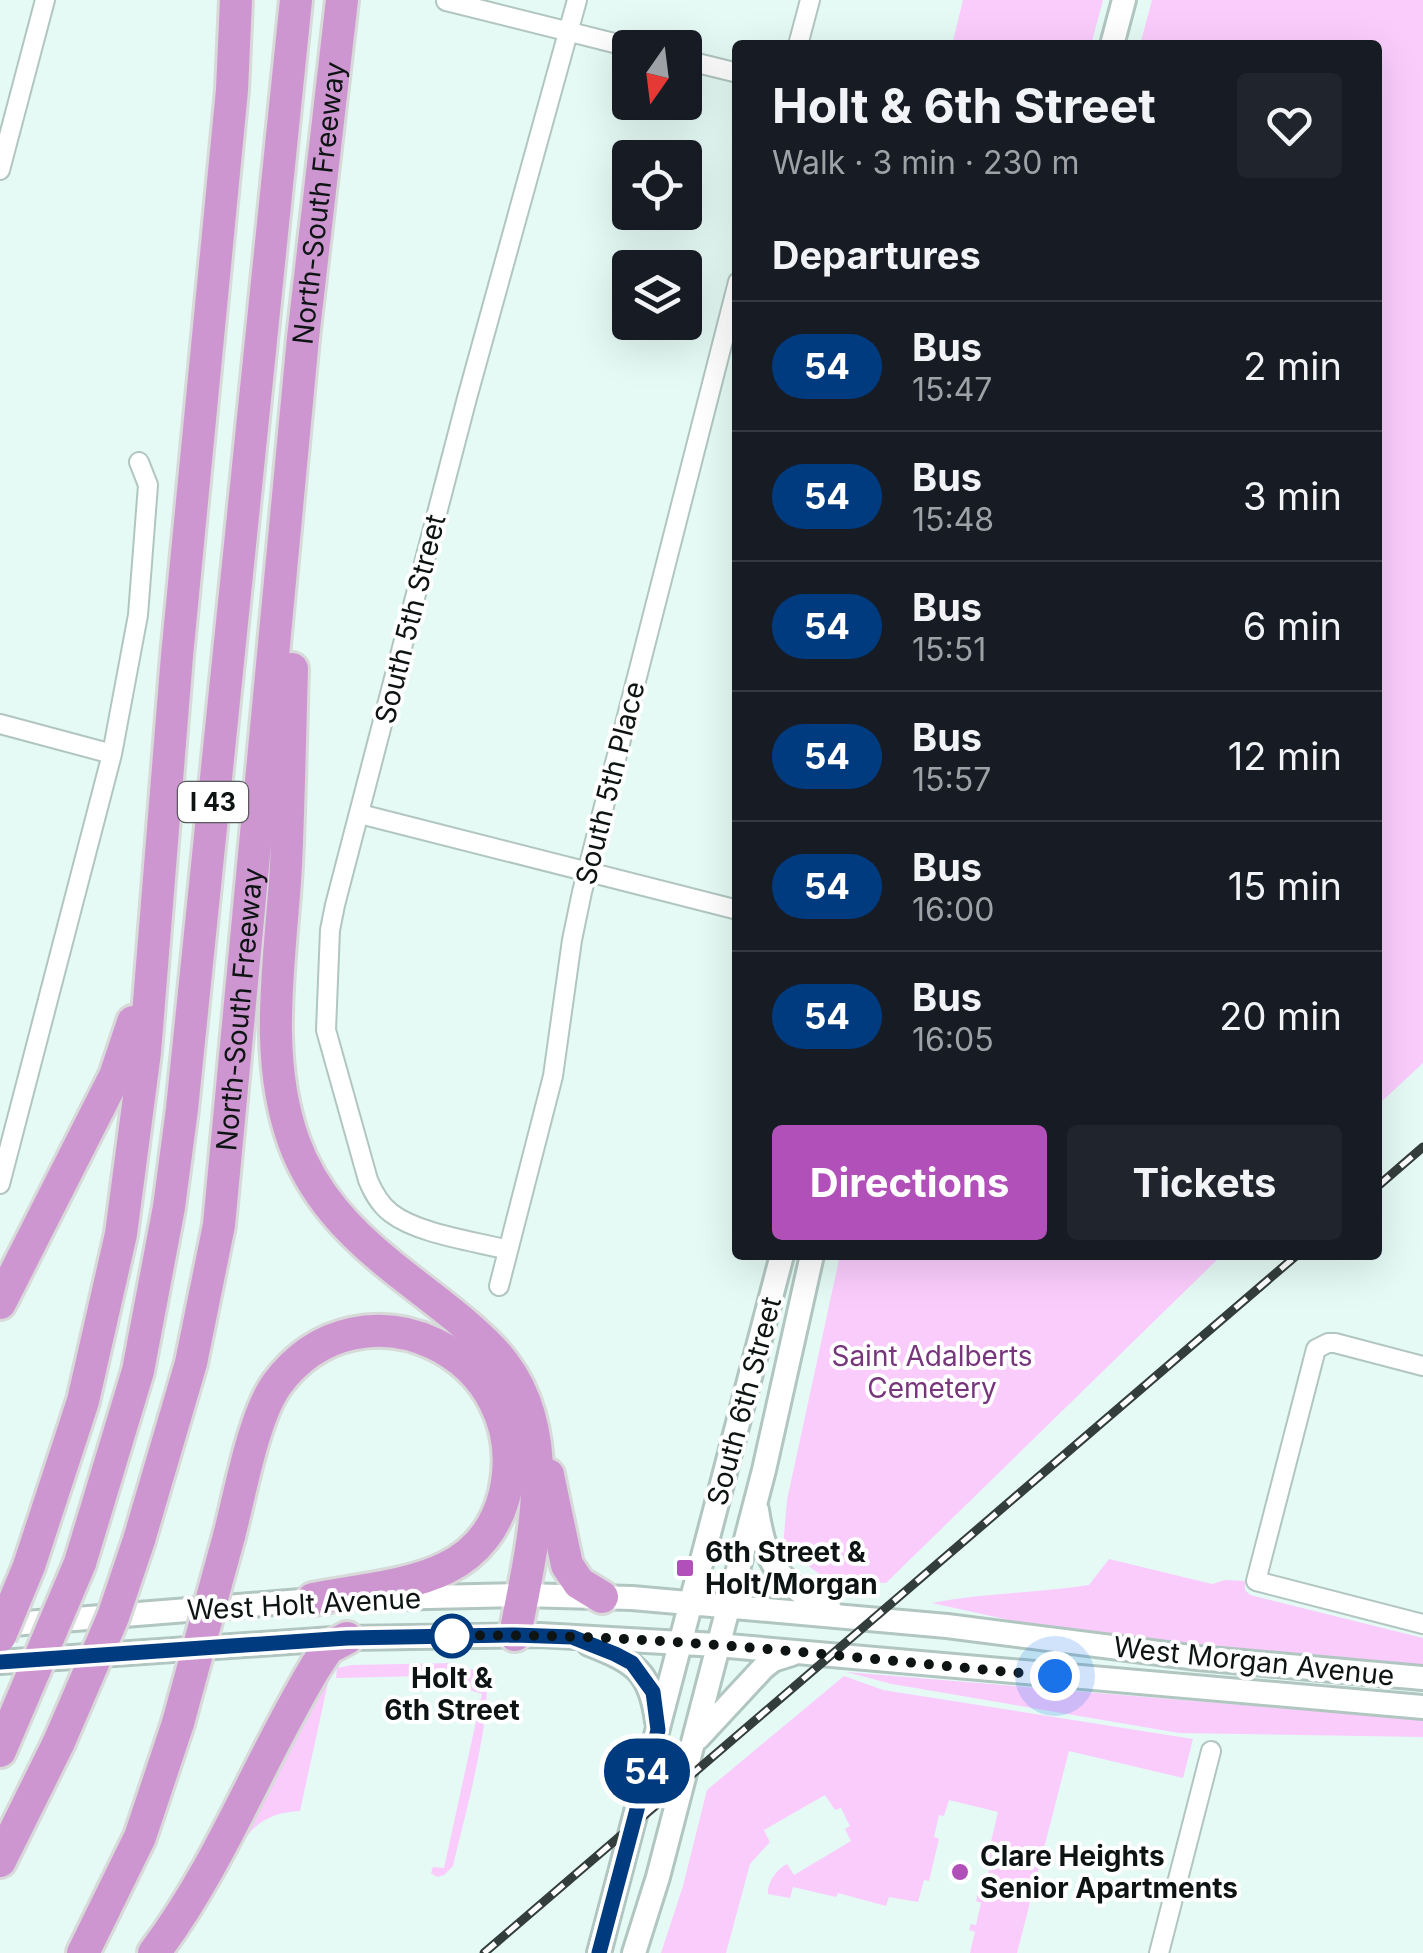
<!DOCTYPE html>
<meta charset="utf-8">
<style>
body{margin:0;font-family:Inter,sans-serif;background:#20242c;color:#f1f3f6;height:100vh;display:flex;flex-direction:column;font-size:38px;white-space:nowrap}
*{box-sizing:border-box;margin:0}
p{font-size:32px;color:#9ea1a6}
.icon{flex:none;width:55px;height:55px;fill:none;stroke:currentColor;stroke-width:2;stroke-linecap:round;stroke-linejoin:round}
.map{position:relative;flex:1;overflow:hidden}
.sheet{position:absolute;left:732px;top:40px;width:650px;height:1220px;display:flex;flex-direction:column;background:#171b24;border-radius:10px;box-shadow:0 10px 40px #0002}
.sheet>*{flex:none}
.badge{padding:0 20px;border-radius:32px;font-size:35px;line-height:65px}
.needle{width:65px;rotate:194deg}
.buttons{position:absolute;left:612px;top:30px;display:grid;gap:20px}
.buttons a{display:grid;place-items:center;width:90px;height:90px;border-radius:10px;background:#171b24;box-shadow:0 10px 40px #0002;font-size:50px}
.you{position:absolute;width:50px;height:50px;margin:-25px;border:8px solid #fff;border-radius:50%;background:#1a73e8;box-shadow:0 0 0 15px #1a73e833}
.map>.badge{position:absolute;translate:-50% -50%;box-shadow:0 0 0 5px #fff}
h2{padding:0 40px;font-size:38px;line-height:90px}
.round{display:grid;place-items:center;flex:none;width:105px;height:105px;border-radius:10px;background:#20242c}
.overview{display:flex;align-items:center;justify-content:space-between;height:170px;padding:0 40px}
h1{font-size:48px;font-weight:700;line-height:75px}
.button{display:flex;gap:20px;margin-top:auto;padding:20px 40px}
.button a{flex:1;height:115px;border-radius:10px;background:#b150b8;color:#fff;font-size:40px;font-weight:700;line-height:115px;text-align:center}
.button a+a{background:#20242c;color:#f1f3f6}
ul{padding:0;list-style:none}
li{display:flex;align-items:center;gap:30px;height:130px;padding:0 40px;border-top:2px solid #363941}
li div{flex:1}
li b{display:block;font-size:38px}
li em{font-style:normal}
li .badge{min-width:110px;font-weight:700;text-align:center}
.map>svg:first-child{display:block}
</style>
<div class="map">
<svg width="1423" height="1953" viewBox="0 0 1423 1953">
<rect width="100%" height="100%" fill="#e5faf5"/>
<path fill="#faccfc" d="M963 0H1103L1091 45H952Z
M1152 0H1423V1063L1378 1105V45H1140Z
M840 1255H1222L886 1583 826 1579 783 1547 787 1500Z
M1109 1559 1212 1584 1225 1580 1245 1581V1590L1250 1595 1423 1638V1667L1199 1648 1049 1629 932 1603C984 1593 1037 1593 1089 1585Z
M452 1663 473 1670 477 1666C481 1671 483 1673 485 1679 494 1712 462 1827 453 1866L444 1875 437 1877 431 1873 433 1867 444 1868 482 1694 426 1676 336 1678 337 1668 352 1665Z
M331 1669 300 1811C274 1812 256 1821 242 1843L236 1841Z
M846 1672 1423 1720V1737L1179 1733 892 1684Z
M844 1676 883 1690 1193 1739 1183 1778 1069 1751 1017 1953H970L975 1932 969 1930 971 1924 976 1925 981 1903 976 1901 980 1886 985 1887 990 1865 986 1863 998 1812 949 1800 944 1816 939 1815 934 1837 939 1839 929 1881 924 1880 918 1902 889 1897 886 1906 838 1893 836 1897 793 1887 790 1898 768 1894C767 1882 777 1869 787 1864L794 1875 851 1841 845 1829 850 1826 841 1808 835 1810 825 1795 764 1830 770 1842 750 1864 726 1953H661L683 1886 707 1790Z"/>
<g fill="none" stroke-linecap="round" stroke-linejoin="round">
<g stroke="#b1c6c1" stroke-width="22">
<path id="minor" d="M446 1 634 48
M798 45 810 0
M685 60 738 73
M0 170 45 0
M0 724 112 754
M360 814 738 910
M0 1184 112 754 138 615 148 485 139 462
M508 1250C474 1241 418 1234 391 1213 379 1204 373 1192 368 1180L326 1030 330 930 335 905 467 398 577 0
M499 1286 553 1076 572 940 582 892 738 282
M1423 1366 1335 1343H1328L1316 1349 1256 1581 1423 1624
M1159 1953 1211 1751"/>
</g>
<g stroke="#b1c6c1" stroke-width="28">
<path id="tertiary" d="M1112 45 1124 0
M757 1510C766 1569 781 1582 831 1611
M382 1598 522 1595 632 1598 947 1626 1198 1658 1423 1678
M0 1625 325 1599
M589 1644C634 1662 650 1670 657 1721
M0 1662 347 1638 540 1635 717 1645 1423 1707
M698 1738 763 1668 773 1660 792 1654
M599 1953 782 1255
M634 1953 658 1877 764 1470 812 1255"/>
</g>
<g stroke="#d8d9d9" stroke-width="38">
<g id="motorway">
<path d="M292 669C290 734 289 800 286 865 281 957 262 1053 294 1142 313 1194 348 1231 390 1265 424 1293 479 1330 504 1364 561 1440 531 1550 515 1635"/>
<path d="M0 1303 115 1076 133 1022"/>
<path d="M548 1475 567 1565 579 1583 602 1597"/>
<path d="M229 1536C240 1495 253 1417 277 1384 361 1271 536 1353 505 1493 497 1526 477 1553 446 1568 410 1586 354 1591 313 1599"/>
<path id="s1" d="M139 1540 191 1363 219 1225 303 338 342 0"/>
<path d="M80 1563 138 1371 169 1207 182 1109 296 0"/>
<path d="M29 1566 83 1401 121 1234 145 1052 177 656 232 90 236 0"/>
<path d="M0 1751 35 1669"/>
<path d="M0 1861 59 1742"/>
<path d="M83 1953 140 1837 178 1723"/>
<path d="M154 1953C221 1864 259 1760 316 1666L328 1648 347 1638"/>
</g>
</g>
<use href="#minor" stroke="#fff" stroke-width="18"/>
<use href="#tertiary" stroke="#fff" stroke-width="22"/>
<use href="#motorway" stroke="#ce96d1" stroke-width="32"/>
<g stroke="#333d3b" stroke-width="9">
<path id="rail" d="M1378 1186 1423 1147
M484 1953 1297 1255"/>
</g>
<use href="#rail" stroke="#fff" stroke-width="5" stroke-dasharray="15" stroke-linecap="butt"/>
<g stroke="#d8d9d9" stroke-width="38" stroke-linecap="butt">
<path id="motorway-bridge" d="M0 1636 29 1566
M35 1669 80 1563
M178 1723 229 1536
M59 1742 113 1617 139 1540"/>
</g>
<use href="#motorway-bridge" stroke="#ce96d1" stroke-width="32"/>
</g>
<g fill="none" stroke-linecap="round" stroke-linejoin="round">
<g stroke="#fff" stroke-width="22">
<path id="line" d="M0 1662 347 1638 515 1635 572 1637 615 1654 632 1663 653 1692 658 1730 599 1953"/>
</g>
<use href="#line" stroke="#003b80" stroke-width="15"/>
<path stroke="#0d1413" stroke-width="10" stroke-dasharray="0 18" d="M452 1636H448C650 1631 853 1659 1055 1676"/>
</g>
<g fill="#b150b8" stroke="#fff" stroke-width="4">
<rect x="675" y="1558" width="20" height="20" rx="5"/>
<circle cx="960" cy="1872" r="10"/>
</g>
<circle fill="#fff" stroke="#003b80" stroke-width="5" cx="452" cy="1636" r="20"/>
<g text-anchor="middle" stroke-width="8" stroke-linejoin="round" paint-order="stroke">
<rect fill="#fff" stroke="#565a5a" stroke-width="2.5" x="178" y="782" width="70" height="40" rx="8"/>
<g font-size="25" font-weight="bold" fill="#0d1413">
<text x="213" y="811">I 43</text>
</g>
<g font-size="28" fill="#0d1413" stroke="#fff">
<text dy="10" stroke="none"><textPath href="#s1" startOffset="1352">North-South Freeway</textPath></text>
<text transform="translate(410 619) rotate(-76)" y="10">South 5th Street</text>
<text transform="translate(610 783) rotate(-76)" y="10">South 5th Place</text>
<text dy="10" stroke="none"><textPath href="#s1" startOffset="542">North-South Freeway</textPath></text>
<text transform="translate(744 1401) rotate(-75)" y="10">South 6th Street</text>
<text transform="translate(304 1604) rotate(-3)" y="10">West Holt Avenue</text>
<text transform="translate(1254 1661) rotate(6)" y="10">West Morgan Avenue</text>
</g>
<g font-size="28" fill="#77367c" stroke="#fff">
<text x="932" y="1366">Saint Adalberts<tspan x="932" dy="32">Cemetery</tspan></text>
</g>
<g font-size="28" font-weight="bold" fill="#0d1413" stroke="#fff" text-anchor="start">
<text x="705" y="1562">6th Street &amp;<tspan x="705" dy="32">Holt/Morgan</tspan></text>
<text x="980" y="1866">Clare Heights<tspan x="980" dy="32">Senior Apartments</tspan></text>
</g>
<g font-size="28" font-weight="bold" fill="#0d1413" stroke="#fff">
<text x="452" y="1688">Holt &amp;<tspan x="452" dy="32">6th Street</tspan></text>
</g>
</g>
</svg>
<div class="buttons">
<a><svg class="needle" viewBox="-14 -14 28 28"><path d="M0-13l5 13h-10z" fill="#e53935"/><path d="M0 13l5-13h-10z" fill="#9ea1a6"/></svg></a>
<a><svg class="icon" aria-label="locate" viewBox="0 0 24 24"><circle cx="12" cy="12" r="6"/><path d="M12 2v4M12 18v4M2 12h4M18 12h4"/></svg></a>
<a><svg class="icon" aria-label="layers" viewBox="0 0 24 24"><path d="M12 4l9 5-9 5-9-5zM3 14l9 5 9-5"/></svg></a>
</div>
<div class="you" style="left:1055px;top:1676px"></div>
<b class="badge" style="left:647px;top:1771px;background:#003b80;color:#fff">54</b>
<section class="sheet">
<div class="overview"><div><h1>Holt &amp; 6th Street</h1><p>Walk · 3 min · 230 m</p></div><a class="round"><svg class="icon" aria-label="heart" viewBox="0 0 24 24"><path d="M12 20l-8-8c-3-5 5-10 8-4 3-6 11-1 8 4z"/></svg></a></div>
<h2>Departures</h2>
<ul>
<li><span class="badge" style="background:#003b80;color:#fff">54</span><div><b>Bus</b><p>15:47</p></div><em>2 min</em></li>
<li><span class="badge" style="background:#003b80;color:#fff">54</span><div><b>Bus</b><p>15:48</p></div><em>3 min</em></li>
<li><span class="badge" style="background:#003b80;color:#fff">54</span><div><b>Bus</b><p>15:51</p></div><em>6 min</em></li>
<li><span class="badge" style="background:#003b80;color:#fff">54</span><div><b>Bus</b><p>15:57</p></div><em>12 min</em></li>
<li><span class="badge" style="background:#003b80;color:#fff">54</span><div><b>Bus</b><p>16:00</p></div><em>15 min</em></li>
<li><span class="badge" style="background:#003b80;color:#fff">54</span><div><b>Bus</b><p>16:05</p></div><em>20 min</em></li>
</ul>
<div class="button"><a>Directions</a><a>Tickets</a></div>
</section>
</div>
